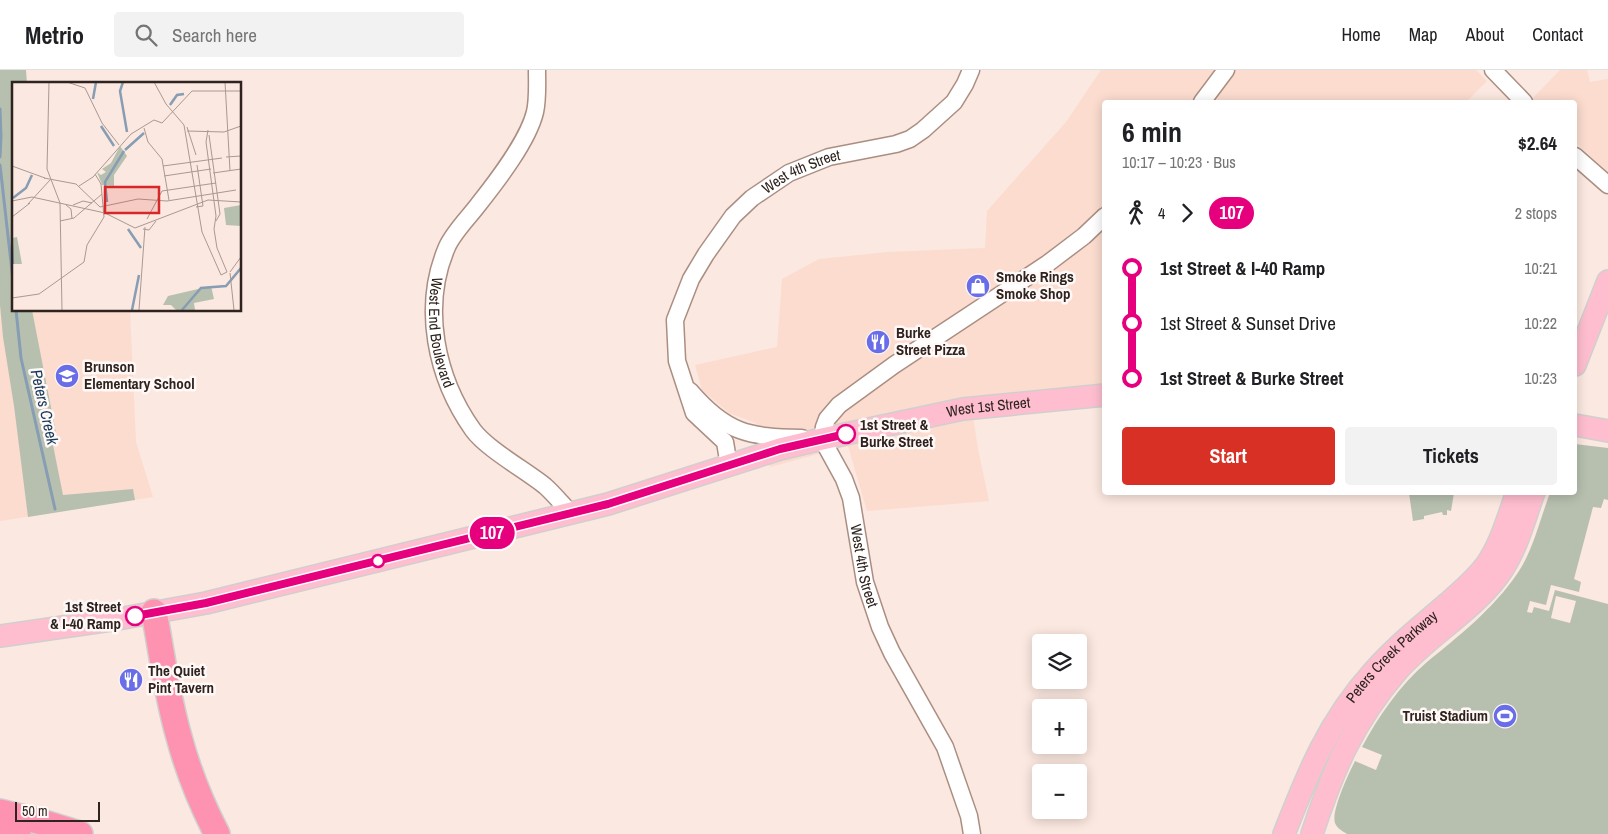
<!DOCTYPE html>
<meta charset="utf-8">
<style>
body{margin:0;font-family:"Archivo Narrow",sans-serif;background:#f2f2f2;color:#202124;height:100vh;display:flex;flex-direction:column;font-size:19px;white-space:nowrap}
*{box-sizing:border-box;margin:0}
p{font-size:16px;color:#757577}
.icon{flex:none;width:28px;height:28px;fill:none;stroke:currentColor;stroke-width:2;stroke-linecap:round;stroke-linejoin:round}
.map{position:relative;flex:1;overflow:hidden}
.side{position:absolute;left:1102px;top:30px;width:475px;height:395px;display:flex;flex-direction:column;background:#fff;border-radius:5px;box-shadow:0 2px 12px #0003}
.side>*{flex:none}
.badge{padding:0 10px;border-radius:16px;font-size:18px;line-height:32px}
.fabs{position:absolute;left:1032px;top:564px;display:grid;gap:10px}
.fabs a{display:grid;place-items:center;width:55px;height:55px;border-radius:5px;background:#fff;box-shadow:0 2px 12px #0003;font-size:25px}
.scale{position:absolute;left:15px;bottom:12px;width:85px;box-sizing:border-box;padding-left:5px;border:2px solid #2e231e;border-top:0;font-size:14px;line-height:18px;white-space:nowrap;color:#2e231e;-webkit-text-stroke:4px #fff8f6;paint-order:stroke}
.map>.badge{position:absolute;translate:-50% -50%;box-shadow:0 0 0 2px #fff}
.legs{display:flex;align-items:center;gap:8px;height:55px;padding:0 20px;font-size:16px}
.legs p{margin-inline-start:auto}
.summary{display:flex;align-items:center;justify-content:space-between;height:85px;padding:0 20px}
h1{font-size:28px;font-weight:700;line-height:38px}
.button{display:flex;gap:10px;margin-top:auto;padding:10px 20px}
.button a{flex:1;height:58px;border-radius:5px;background:#d93025;color:#fff;font-size:20px;font-weight:700;line-height:58px;text-align:center}
.button a+a{background:#f2f2f2;color:#202124}
ul{padding:0 20px;list-style:none}
li{display:flex;align-items:center;gap:18px;height:55px;font-size:19px}
li i{display:grid;place-items:center;width:8px;height:100%;margin:0 6px;background:currentColor}
li i::after{content:'';width:12px;height:12px;margin:-6px;border:4px solid;border-radius:50%;background:#fff}
li p{margin-inline-start:auto}
li:first-child i{background:linear-gradient(#0000 50%,currentColor 0)}
li:last-child i{background:linear-gradient(currentColor 50%,#0000 0)}
header{display:flex;align-items:center;gap:30px;box-sizing:border-box;height:70px;padding:0 25px;background:#fff;border-bottom:1px solid #e0e0e0}
header strong{font-size:24px}
nav{display:flex;gap:28px;margin-inline-start:auto;font-size:18px}
.search{width:350px;height:45px;background:#f2f2f2;display:flex;align-items:center;gap:12px;box-sizing:border-box;padding:0 18px;border-radius:5px;color:#757577;font-size:19px}
.map>svg:first-child{display:block}
</style>
<header>
<strong>Metrio</strong>
<div class="search"><svg class="icon" aria-label="search" viewBox="0 0 24 24"><circle cx="10" cy="10" r="6"/><path d="M15 15l6 6"/></svg>Search here</div>
<nav><a>Home</a><a>Map</a><a>About</a><a>Contact</a></nav>
</header>
<div class="map">
<svg width="1608" height="764" viewBox="0 0 1608 764">
<rect width="100%" height="100%" fill="#fbe8e0"/>
<path fill="#fbdccf" d="M1101 0H1476L1487 11 1466 32H1105V315L970 327 978 379 989 431 867 441 848 376 770 397 760 374 756 353 729 343 702 320 695 295 777 277 782 209 819 189 888 182 985 178 987 141 1066 52Z
M1560 0H1587L1590 12 1608 9V102L1575 72V32H1537L1533 28Z
M0 102 14 240H130L136 372 153 427 0 451Z"/>
<path fill="#b7c0af" fill-rule="evenodd" d="M0 0H26L27 14H14V240H32L56 363 52 370 63 425 133 419 135 430 28 447 14 336 3 267 0 235Z
M1575 374 1608 378V430L1604 429 1601 438 1593 437 1574 509 1581 512 1579 522 1551 515 1546 535 1530 531 1527 542 1532 543 1534 537 1549 541 1555 520 1608 534V764H1347C1342 761 1337 758 1335 753 1331 741 1349 703 1355 691L1376 700 1382 685 1362 677C1378 647 1400 615 1427 592 1459 566 1493 539 1517 504 1533 481 1540 449 1550 423L1575 422ZM1556 526 1576 531 1570 553 1551 548Z
M1409 423H1454L1451 441 1447 440V445H1443L1442 442 1424 446V449L1413 451Z"/>
<g fill="none" stroke-linecap="round" stroke-linejoin="round">
<path stroke="#869db3" stroke-width="3" d="M0 39 1 66 0 87
M0 95 14 219
M16 240 21 288 55 439"/>
<g stroke="#ab8e82" stroke-width="19">
<g id="minor">
<path id="s1" d="M537 0C537 13 538 29 535 42 528 71 497 111 478 135 469 147 453 163 447 177 421 237 436 308 473 360 487 379 525 400 545 416 554 424 562 434 571 443"/>
<path d="M1493 0 1524 32"/>
<path d="M1202 32 1226 0"/>
<path d="M1575 86 1608 115"/>
<path d="M690 321C726 363 748 367 802 368"/>
<path id="s2" d="M822 369 844 409 851 428 865 512 880 557 892 583 945 677 969 746 972 764"/>
<path d="M822 369 824 357 827 349 839 335 894 295 1047 194 1084 166 1105 146"/>
<path id="s3" d="M729 396 725 372 694 343 677 291 675 250 691 209 706 184 733 146 752 128 789 103 829 87 896 74 910 69 923 60 954 32 965 14 971 0"/>
</g>
</g>
<g stroke="#d1cfce" stroke-width="24">
<g id="major">
<path d="M1575 295 1608 211"/>
<path d="M1575 355 1608 361"/>
<path id="s4" d="M0 566 118 549 206 533 608 434 780 379 822 369 963 339 1105 325"/>
<path id="s5" d="M1284 764C1308 703 1328 652 1373 602 1395 577 1422 555 1448 533 1461 521 1475 510 1486 495 1501 474 1508 447 1517 422"/>
<path d="M1312 764C1333 700 1353 652 1398 600 1428 566 1471 542 1498 506 1516 482 1524 451 1534 422"/>
</g>
</g>
<g stroke="#d1cfce" stroke-width="28">
<path id="highway" d="M154 542C162 584 167 626 179 667 188 701 201 733 217 764
M0 742 38 751 80 764
M0 760 18 764"/>
</g>
<use href="#minor" stroke="#fff" stroke-width="16"/>
<use href="#major" stroke="#febed0" stroke-width="21"/>
<use href="#highway" stroke="#fe93b1" stroke-width="25"/>
</g>
<g fill="none" stroke-linecap="round" stroke-linejoin="round">
<g stroke="#fff" stroke-width="11">
<path id="line-1" d="M135 546 206 533 608 434 780 379 846 364"/>
</g>
<use href="#line-1" stroke="#e6007e" stroke-width="8"/>
</g>
<defs>
<g id="shop-disc" transform="scale(1.25)"><circle r="9.5" fill="#696de7" stroke="#fff8f6"/><path d="M-5-2.5h2.3a2.7 3.5 0 0 1 5.4 0H5L5.5 6h-11ZM-1.5-2.5h3a1.5 2.3 0 0 0-3 0Z" fill="#fff"/></g>
<g id="restaurant-disc" transform="scale(1.25)"><circle r="9.5" fill="#696de7" stroke="#fff8f6"/><path d="M-5-6h1v4h1v-4h1v4h1v-4h1v5L-1.5 .5V6h-2V.5L-5-1ZM5-6V6H3V1.5H1.5Q1.5-4 5-6Z" fill="#fff"/></g>
<g id="school-disc" transform="scale(1.25)"><circle r="9.5" fill="#696de7" stroke="#fff8f6"/><path d="M0-5L7-2L0 1L-7-2ZM-4 1L0 2.5L4 1V4Q0 6-4 4Z" fill="#fff"/></g>
<g id="stadium-disc" transform="scale(1.25)"><circle r="9.5" fill="#696de7" stroke="#fff8f6"/><path d="M0-5a6.5 5 0 1 0 0 10a6.5 5 0 1 0 0-10ZM-3.5-1.8h7v3.6h-7Z" fill="#fff"/></g>
</defs>
<g fill-rule="evenodd">
<use href="#shop-disc" x="978" y="216"/>
<use href="#restaurant-disc" x="878" y="272"/>
<use href="#school-disc" x="67" y="306"/>
<use href="#restaurant-disc" x="131" y="610"/>
<use href="#stadium-disc" x="1505" y="646"/>
</g>
<g fill="#fff" stroke="#e6007e" stroke-width="2.5">
<circle cx="846" cy="364" r="9"/>
<circle cx="378" cy="491" r="6"/>
<circle cx="135" cy="546" r="9"/>
</g>
<g text-anchor="middle" stroke-width="5" stroke-linejoin="round" paint-order="stroke">
<g font-size="15" fill="#2e231e" stroke="#fff8f6">
<text dy="5" stroke="none"><textPath href="#s3" startOffset="365">West 4th Street</textPath></text>
<text dy="5" stroke="none"><textPath href="#s1" startOffset="292">West End Boulevard</textPath></text>
<text dy="5" stroke="none"><textPath href="#s4" startOffset="1016">West 1st Street</textPath></text>
<text dy="5" stroke="none"><textPath href="#s2" startOffset="135">West 4th Street</textPath></text>
<text dy="5" stroke="none"><textPath href="#s5" startOffset="210">Peters Creek Parkway</textPath></text>
</g>
<g font-size="15" font-weight="bold" fill="#2e231e" stroke="#fff8f6" text-anchor="start">
<text x="996" y="212">Smoke Rings<tspan x="996" dy="17">Smoke Shop</tspan></text>
<text x="896" y="268">Burke<tspan x="896" dy="17">Street Pizza</tspan></text>
<text x="84" y="302">Brunson<tspan x="84" dy="17">Elementary School</tspan></text>
<text x="148" y="606">The Quiet<tspan x="148" dy="17">Pint Tavern</tspan></text>
<text x="1488" y="651" text-anchor="end">Truist Stadium</text>
</g>
<g font-size="15" font-weight="bold" fill="#2e231e" stroke="#fff8f6" text-anchor="start">
<text x="860" y="360">1st Street &amp;<tspan x="860" dy="17">Burke Street</tspan></text>
<text x="121" y="542" text-anchor="end">1st Street<tspan x="121" dy="17">&amp; I-40 Ramp</tspan></text>
</g>
<g font-size="16" font-style="italic" fill="#143a5b" stroke="#fff8f6">
<text transform="translate(45 337) rotate(77)" y="6">Peters Creek</text>
</g>
</g>
<g transform="translate(12 12)">
<rect width="229" height="229" fill="#fbe8e0"/>
<path d="M108 64 115 74 102 93V104L90 103 85 90 89 93 94 90 90 87 99 81ZM229 123V144L214 143 212 126ZM5 155 10 182H0V156ZM199 204 202 217 182 221 183 228H164L159 223H151L156 214Z" fill="#b7c0af"/>
<path fill="none" stroke="#869db3" stroke-width="2.5" d="M111 0 108 9 115 50M81 17 84 0M158 23 165 13 172 12M89 44 102 64M113 68 132 51M1 116 14 106 20 93M95 120 93 100 112 69M116 147 129 166M0 163 1 182M120 228 127 193M170 228 189 206 214 204 229 186"/>
<path fill="none" stroke="#a99992" stroke-width="1" d="M37 0 35 87 48 121 50 228M55 0 73 6 90 41 107 63M142 0 154 22 172 43 190 150 209 193 215 190M213 0 218 89M175 45 184 73M132 46 136 60 150 77 157 118M196 48 194 60 204 134 202 147 205 166 215 190M175 49 212 50 229 44M197 53 208 132 204 139M214 75 229 74M0 84 33 96M151 84 210 76M201 91 229 87M152 94 199 87M32 96 64 102 88 125 126 117 155 119 224 108M67 104 81 95 119 52 142 38 150 41 180 9H229M0 119 20 115 93 131 123 146 196 118 229 120M16 122 38 98M54 123 59 127 60 137M61 123 71 119 80 121M184 125 191 124 185 83M0 135 18 121M135 137 150 109 204 101M48 139 62 136 90 112M131 147 137 148 144 139M218 190 229 175M218 191 222 228M0 216 27 212 72 180 75 163 92 135 89 102 83 92M127 228 133 145"/>
<path fill="#d62828" fill-opacity="0.15" stroke="#d62828" stroke-width="2.5" d="M93 105H147V131H93Z"/>
<rect width="229" height="229" fill="none" stroke="#2e231e" stroke-width="2.5"/>
</g>
</svg>
<div class="fabs">
<a><svg class="icon" aria-label="layers" viewBox="0 0 24 24"><path d="M12 4l9 5-9 5-9-5zM3 14l9 5 9-5"/></svg></a>
<a>+</a>
<a>−</a>
</div>
<div class="scale">50 m</div>
<b class="badge" style="left:492px;top:463px;background:#e6007e;color:#fff">107</b>
<section class="side">
<div class="summary"><div><h1>6 min</h1><p>10:17 – 10:23 · Bus</p></div><b>$2.64</b></div>
<div class="legs"><svg class="icon" aria-label="walk" viewBox="0 0 24 24"><circle cx="13" cy="4" r="2"/><path d="M13 8l-2 6 4 7M11 14l-3 7M7 12l3-4h3l4 4"/></svg>4<svg class="icon" aria-label="forward" viewBox="0 0 24 24"><path d="M9 5l7 7-7 7"/></svg><b class="badge" style="background:#e6007e;color:#fff">107</b><p>2 stops</p></div>
<ul>
<li><i style="color:#e6007e"></i><b>1st Street &amp; I-40 Ramp</b><p>10:21</p></li>
<li><i style="color:#e6007e"></i><span>1st Street &amp; Sunset Drive</span><p>10:22</p></li>
<li><i style="color:#e6007e"></i><b>1st Street &amp; Burke Street</b><p>10:23</p></li>
</ul>
<div class="button"><a>Start</a><a>Tickets</a></div>
</section>
</div>
